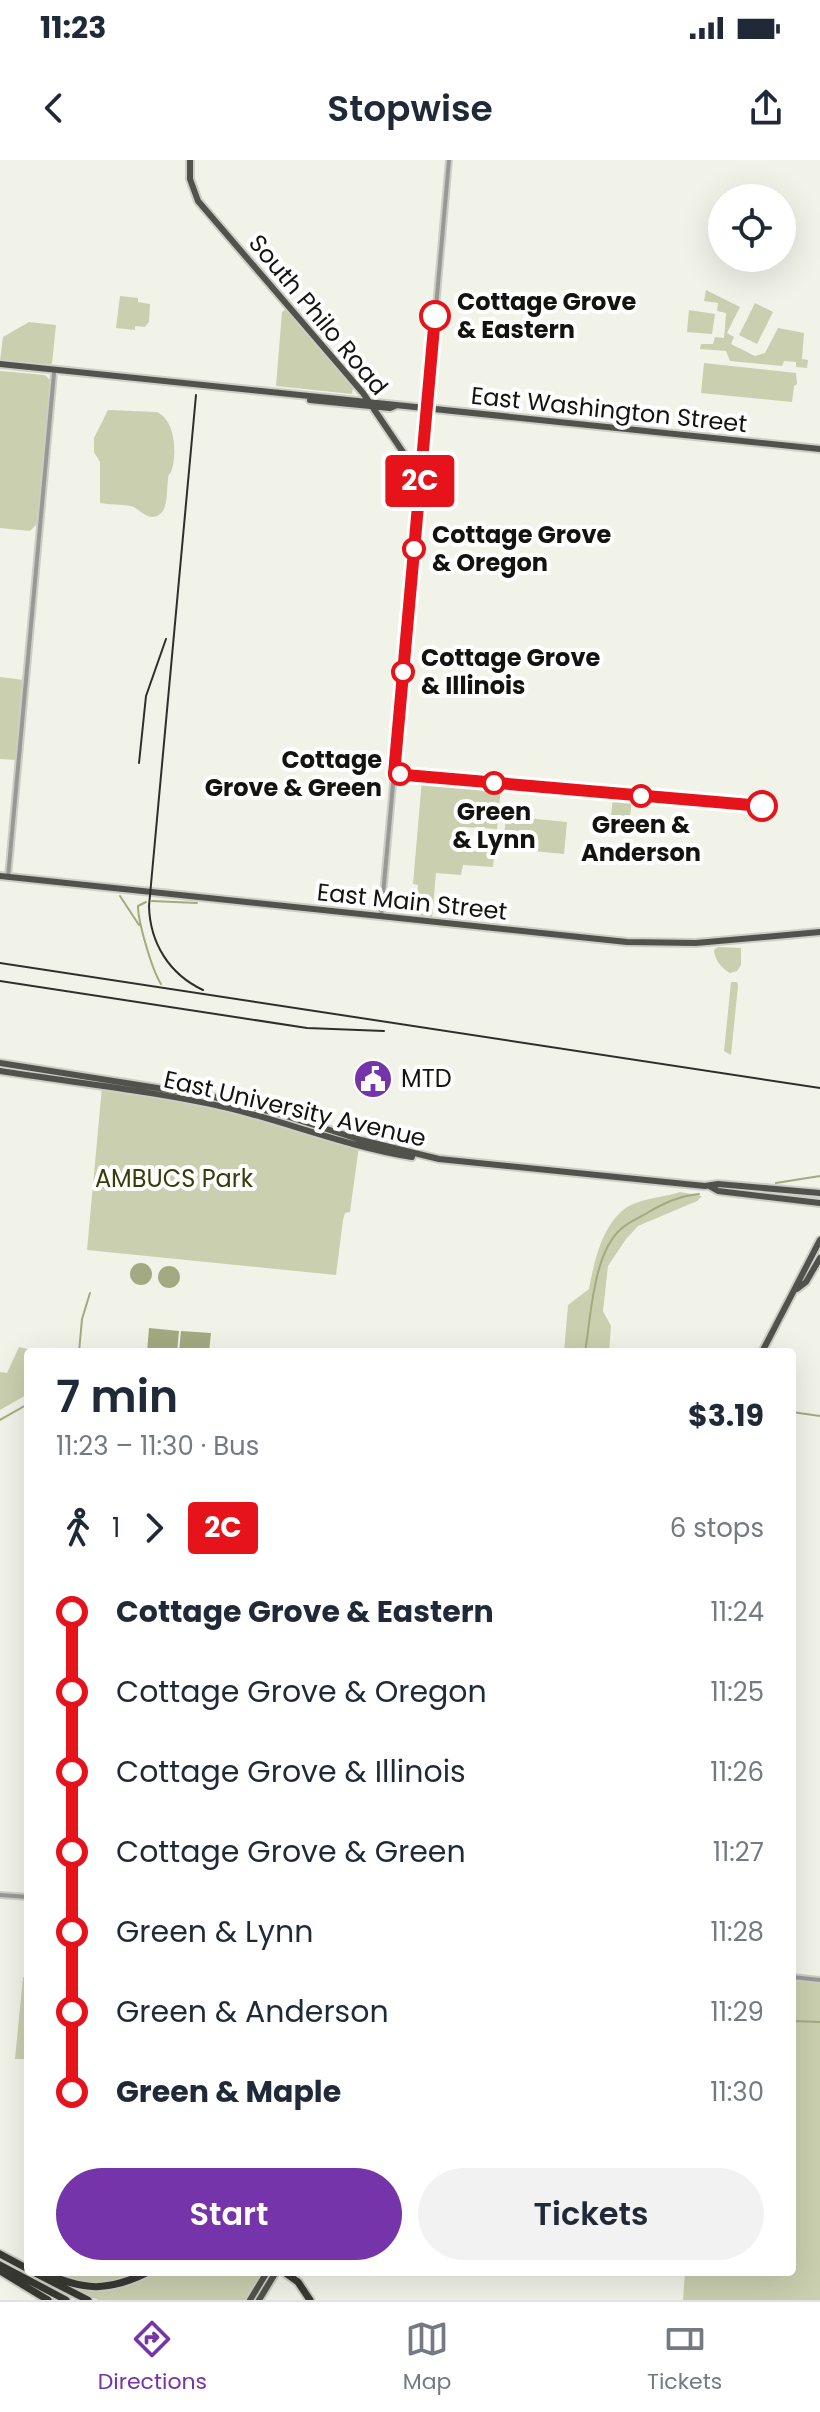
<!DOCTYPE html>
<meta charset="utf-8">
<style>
body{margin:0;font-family:Poppins,sans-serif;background:#f2f2f3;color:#1f2937;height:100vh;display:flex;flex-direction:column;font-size:30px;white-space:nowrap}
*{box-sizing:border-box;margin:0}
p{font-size:26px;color:#747a83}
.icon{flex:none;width:44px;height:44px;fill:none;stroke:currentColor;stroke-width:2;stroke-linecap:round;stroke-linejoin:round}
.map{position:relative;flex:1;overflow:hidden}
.side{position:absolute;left:24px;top:1188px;width:772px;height:928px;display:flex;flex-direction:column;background:#fff;border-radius:8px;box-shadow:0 8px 32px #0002}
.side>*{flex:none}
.badge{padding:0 16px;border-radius:6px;font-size:28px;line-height:52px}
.fabs{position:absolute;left:708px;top:24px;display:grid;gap:16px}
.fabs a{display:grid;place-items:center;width:88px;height:88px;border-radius:50%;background:#fff;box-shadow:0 8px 32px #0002;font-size:40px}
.map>.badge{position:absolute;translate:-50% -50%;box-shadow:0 0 0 4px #fff}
.legs{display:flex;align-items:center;gap:12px;height:88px;padding:0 32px;font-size:26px}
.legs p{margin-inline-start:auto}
.overview{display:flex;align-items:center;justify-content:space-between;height:136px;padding:0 32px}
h1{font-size:44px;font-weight:600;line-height:60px}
.button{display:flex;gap:16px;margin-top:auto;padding:16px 32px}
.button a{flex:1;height:92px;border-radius:48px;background:#7534a9;color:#fff;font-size:32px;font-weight:600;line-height:92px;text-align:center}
.button a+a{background:#f2f2f3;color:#1f2937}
ul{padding:0 32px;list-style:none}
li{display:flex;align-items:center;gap:28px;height:80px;font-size:30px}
li i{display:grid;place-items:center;width:12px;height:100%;margin:0 10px;background:currentColor}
li i::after{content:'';width:20px;height:20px;margin:-10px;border:6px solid;border-radius:50%;background:#fff}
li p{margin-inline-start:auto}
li:first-child i{background:linear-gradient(#0000 50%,currentColor 0)}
li:last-child i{background:linear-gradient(currentColor 50%,#0000 0)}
.status{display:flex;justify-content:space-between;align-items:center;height:56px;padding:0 40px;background:#fff;direction:ltr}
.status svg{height:22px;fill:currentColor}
header{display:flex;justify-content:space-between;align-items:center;height:104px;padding:0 32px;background:#fff;font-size:36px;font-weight:600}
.tabs{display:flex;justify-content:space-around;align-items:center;height:112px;border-top:2px solid #e0e1e3;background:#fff;font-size:22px;color:#747a83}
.tabs a{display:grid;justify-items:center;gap:4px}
.tabs .selected{color:#7534a9}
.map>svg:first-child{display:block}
</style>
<div class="status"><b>11:23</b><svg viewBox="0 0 49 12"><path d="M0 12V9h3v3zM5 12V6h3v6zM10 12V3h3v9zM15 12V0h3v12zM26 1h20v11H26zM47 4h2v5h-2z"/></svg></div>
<header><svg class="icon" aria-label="back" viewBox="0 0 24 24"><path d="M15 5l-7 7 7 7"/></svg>Stopwise<svg class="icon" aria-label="share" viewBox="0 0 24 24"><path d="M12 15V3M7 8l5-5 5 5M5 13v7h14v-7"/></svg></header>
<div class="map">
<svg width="820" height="2140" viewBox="0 0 820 2140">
<rect width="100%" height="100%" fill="#f1f3e9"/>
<path fill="#cacfaf" d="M706 130 740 147 727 173 734 177 731 184 755 196 765 193 778 168 804 173 802 199 808 200 807 208 796 207V202L784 201 782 206 730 201 726 191 700 189 701 184H713L715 177 724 178 726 153 717 151 718 143 704 141Z
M120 136 138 138V142L150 144 149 162 145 167 135 166V170L116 168Z
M755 143 773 152 757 184 739 175Z
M288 148 353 227 352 234 276 226 282 152Z
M689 150 715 154 712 174 687 172Z
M29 162 56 165 52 203 49 206 0 201 3 177Z
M704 203 796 213 797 224 794 226 792 242 701 233Z
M0 211 45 215 51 221 37 364 30 371 0 368Z
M108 250 157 252C175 260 177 292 172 309 169 319 169 309 168 320 166 331 170 355 153 357 144 357 138 348 131 346 121 344 110 345 100 343V302L94 292V278Z
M0 517 24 520 16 600 0 599Z
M422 619 501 626 497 669 464 667 463 683 495 686 493 707 463 705 461 715 436 713 432 759 415 757 418 725 413 724Z
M613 638 632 639 629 666 610 664Z
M506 656 567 662 564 694 503 688Z
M718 787 741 788V805L737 811 730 813C722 809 714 799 714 790Z
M731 822H737L738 826 731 895 724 891Z
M102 927 228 948 359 986 350 1052 345 1053 343 1060 336 1115 87 1090Z
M680 1032 702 1036 697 1041 638 1066 626 1079 608 1106 603 1151 611 1166 609 1192H564L568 1145 589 1129C594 1102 603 1059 631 1045 645 1038 665 1037 680 1032Z
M19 1187 40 1192H28V1234L0 1250V1212L7 1213Z
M23 1817 28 1818V1899H15Z
M792 1819 820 1823V2140H683L685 2112H792Z
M57 2112H142C111 2125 86 2130 57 2112Z
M155 2112H262L246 2140H98L73 2128C104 2132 126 2124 155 2112Z"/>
<path fill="#a3a980" d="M130 1114a11 11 0 1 1 22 0a11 11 0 1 1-22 0Z
M158 1117a11 11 0 1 1 22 0a11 11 0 1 1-22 0Z
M149 1168 179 1171 177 1192H147Z
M181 1171 211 1173 209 1192H179Z"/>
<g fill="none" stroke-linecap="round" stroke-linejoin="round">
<path stroke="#a3a980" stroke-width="2" d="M120 736 139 765
M152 741 197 743
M146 742 138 746C138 762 152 810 161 824
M776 1023 820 1016
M79 1192 82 1159 90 1133
M585 1192C591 1157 593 1093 621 1069 628 1062 639 1058 647 1053 664 1043 679 1036 699 1034
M792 1252 820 1256
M0 1260 28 1244
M792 1861 820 1862"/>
<g stroke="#cdcfc6" stroke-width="8">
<path id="minor" d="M420 328 449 0
M8 717 54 213
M381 757 419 337
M0 1735 28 1737
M792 1817 820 1820"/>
</g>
<g stroke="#cdcfc6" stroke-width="10">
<path id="major" d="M190 0V19L198 41 363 233 413 307 419 336
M0 204 820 289
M310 240 390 248 395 246
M0 716 627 782 696 783 820 772
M0 903 214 937 280 954 361 980 439 999 705 1026 718 1024 820 1033
M0 911C76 923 154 931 229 948 290 963 349 987 412 997
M709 1026 718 1031 820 1043
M797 1129 806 1122 820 1098
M762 1192 820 1080
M250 2140 267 2112
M259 2140 276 2112"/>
</g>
<g stroke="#cdcfc6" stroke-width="11">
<path id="highway" d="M0 2094 28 2109
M0 2105 66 2140
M0 2111 48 2140
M33 2112 88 2140
M43 2112C83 2131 108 2132 148 2112
M284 2112 298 2122 310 2140"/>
</g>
<use href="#minor" stroke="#989995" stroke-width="4"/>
<use href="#major" stroke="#50524b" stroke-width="6"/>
<use href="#highway" stroke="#383932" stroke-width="7"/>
<path stroke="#2e2f2b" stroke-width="2" d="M196 235 149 746C150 783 169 814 203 830
M139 603 146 536 166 479
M0 803 820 928
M0 821 307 868 384 871"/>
</g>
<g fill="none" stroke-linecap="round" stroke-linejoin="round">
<g stroke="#fff" stroke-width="18">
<path id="line-1" d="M435 156 394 614 762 646"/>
</g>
<use href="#line-1" stroke="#e7131a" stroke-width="12"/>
</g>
<defs>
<g id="civic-disc" transform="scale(2)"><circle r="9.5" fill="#7534a9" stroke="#fff"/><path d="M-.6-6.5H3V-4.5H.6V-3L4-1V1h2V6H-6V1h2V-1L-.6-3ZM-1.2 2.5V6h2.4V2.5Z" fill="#fff"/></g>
</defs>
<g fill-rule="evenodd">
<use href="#civic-disc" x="373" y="919"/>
</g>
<g fill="#fff" stroke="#e7131a" stroke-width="4">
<circle cx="435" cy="156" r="14"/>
<circle cx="414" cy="389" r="10"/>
<circle cx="403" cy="512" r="10"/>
<circle cx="400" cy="614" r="10"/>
<circle cx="494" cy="623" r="10"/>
<circle cx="641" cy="636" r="10"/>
<circle cx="762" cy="646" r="14"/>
</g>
<g text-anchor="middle" stroke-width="8" stroke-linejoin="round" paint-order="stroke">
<g font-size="24" font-weight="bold" fill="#131310" stroke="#fff" text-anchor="start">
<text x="457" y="150">Cottage Grove<tspan x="457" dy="28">&amp; Eastern</tspan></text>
<text x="432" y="383">Cottage Grove<tspan x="432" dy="28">&amp; Oregon</tspan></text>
<text x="421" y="506">Cottage Grove<tspan x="421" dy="28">&amp; Illinois</tspan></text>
<text x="382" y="608" text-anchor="end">Cottage<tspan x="382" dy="28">Grove &amp; Green</tspan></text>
<text x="494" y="660" text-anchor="middle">Green<tspan x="494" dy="28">&amp; Lynn</tspan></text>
<text x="641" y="673" text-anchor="middle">Green &amp;<tspan x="641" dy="28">Anderson</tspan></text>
</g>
<g font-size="24" fill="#131310" stroke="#fff">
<text transform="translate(318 155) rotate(50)" y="8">South Philo Road</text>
<text transform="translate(609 250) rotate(6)" y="8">East Washington Street</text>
<text transform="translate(412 742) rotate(6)" y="8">East Main Street</text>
<text transform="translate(295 949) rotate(13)" y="8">East University Avenue</text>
</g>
<g font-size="24" fill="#131310" stroke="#fff" text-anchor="start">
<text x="401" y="927">MTD</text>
</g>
<g font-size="24" fill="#373c0a" stroke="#fff">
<text x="174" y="1027">AMBUCS Park</text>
</g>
</g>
</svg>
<div class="fabs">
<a><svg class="icon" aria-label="locate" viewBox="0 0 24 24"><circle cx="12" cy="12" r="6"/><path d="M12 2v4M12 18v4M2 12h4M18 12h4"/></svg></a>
</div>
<b class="badge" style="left:420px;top:321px;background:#e7131a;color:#fff">2C</b>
<section class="side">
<div class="overview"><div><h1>7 min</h1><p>11:23 – 11:30 · Bus</p></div><b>$3.19</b></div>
<div class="legs"><svg class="icon" aria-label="walk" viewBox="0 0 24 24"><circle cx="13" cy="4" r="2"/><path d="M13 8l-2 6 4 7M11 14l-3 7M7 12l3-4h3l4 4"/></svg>1<svg class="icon" aria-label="forward" viewBox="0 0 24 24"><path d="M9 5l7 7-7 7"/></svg><b class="badge" style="background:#e7131a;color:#fff">2C</b><p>6 stops</p></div>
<ul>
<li><i style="color:#e7131a"></i><b>Cottage Grove &amp; Eastern</b><p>11:24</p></li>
<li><i style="color:#e7131a"></i><span>Cottage Grove &amp; Oregon</span><p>11:25</p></li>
<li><i style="color:#e7131a"></i><span>Cottage Grove &amp; Illinois</span><p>11:26</p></li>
<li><i style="color:#e7131a"></i><span>Cottage Grove &amp; Green</span><p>11:27</p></li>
<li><i style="color:#e7131a"></i><span>Green &amp; Lynn</span><p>11:28</p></li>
<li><i style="color:#e7131a"></i><span>Green &amp; Anderson</span><p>11:29</p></li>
<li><i style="color:#e7131a"></i><b>Green &amp; Maple</b><p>11:30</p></li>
</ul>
<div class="button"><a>Start</a><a>Tickets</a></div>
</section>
</div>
<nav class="tabs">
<a class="selected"><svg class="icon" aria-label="directions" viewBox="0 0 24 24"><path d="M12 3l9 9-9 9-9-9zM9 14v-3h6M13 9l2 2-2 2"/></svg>Directions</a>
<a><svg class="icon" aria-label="map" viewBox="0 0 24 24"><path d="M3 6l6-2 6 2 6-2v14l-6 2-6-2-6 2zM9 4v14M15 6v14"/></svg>Map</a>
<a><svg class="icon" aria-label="tickets" viewBox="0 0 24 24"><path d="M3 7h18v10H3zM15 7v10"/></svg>Tickets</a>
</nav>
